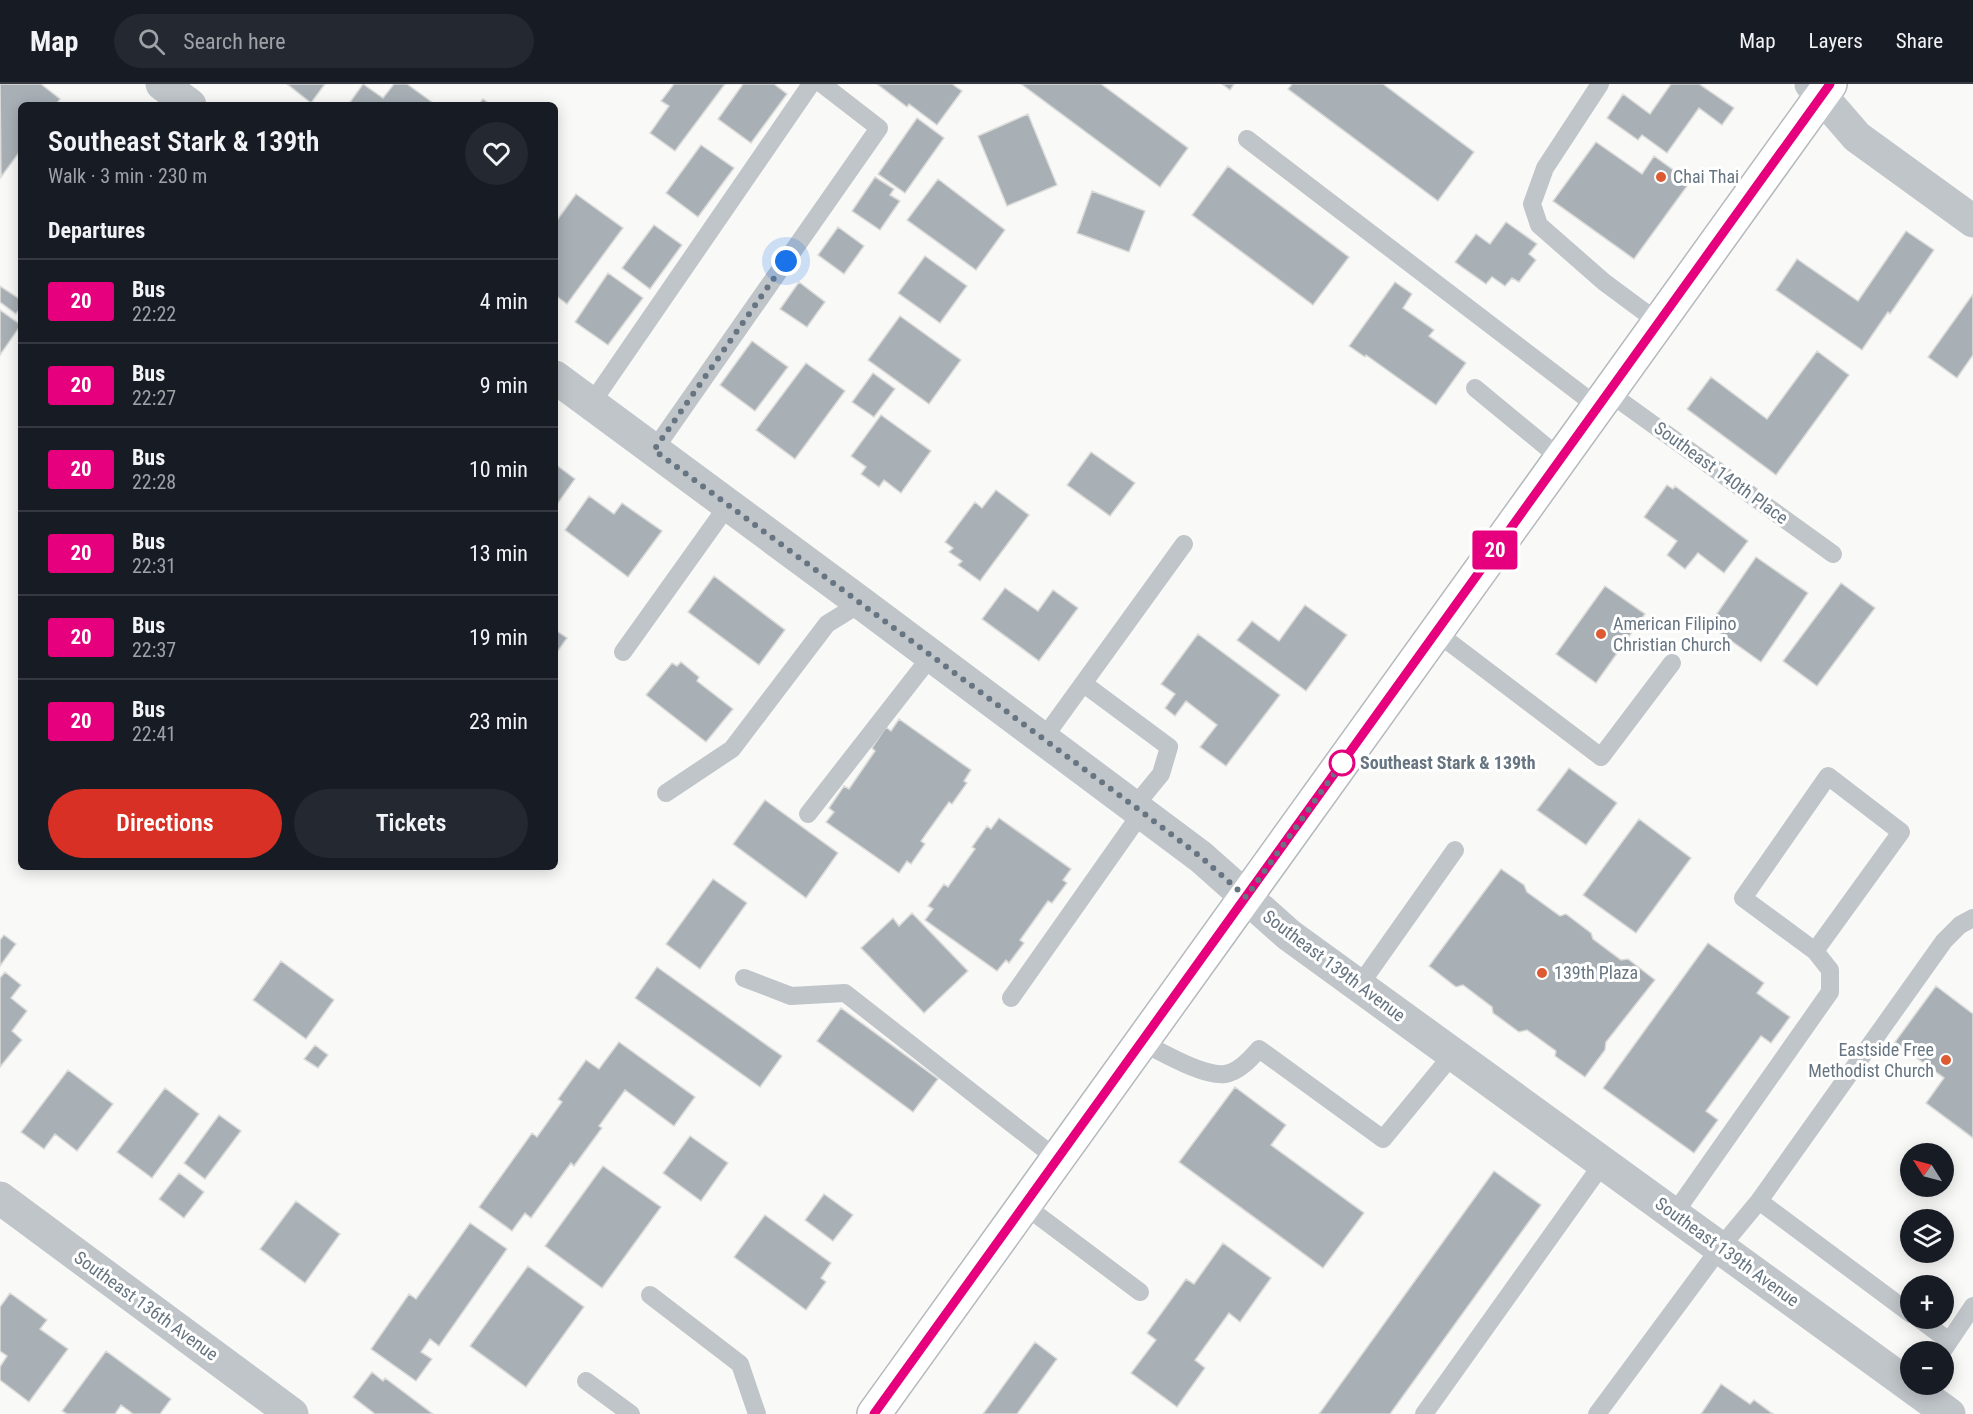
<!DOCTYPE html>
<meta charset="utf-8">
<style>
body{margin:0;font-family:"Roboto Condensed",sans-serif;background:#242831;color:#f1f3f6;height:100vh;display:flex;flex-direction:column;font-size:22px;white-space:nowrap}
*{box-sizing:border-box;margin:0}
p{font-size:20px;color:#9ea1a6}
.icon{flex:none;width:33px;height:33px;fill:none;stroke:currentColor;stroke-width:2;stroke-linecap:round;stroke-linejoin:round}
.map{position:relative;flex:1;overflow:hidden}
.sheet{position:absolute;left:18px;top:18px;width:540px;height:768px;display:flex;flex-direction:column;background:#171b24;border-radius:9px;box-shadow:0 3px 15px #0003}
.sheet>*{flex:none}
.badge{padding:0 12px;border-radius:4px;font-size:21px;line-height:39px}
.needle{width:39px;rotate:306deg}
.buttons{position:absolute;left:1900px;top:1059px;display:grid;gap:12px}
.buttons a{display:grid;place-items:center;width:54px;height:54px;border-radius:50%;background:#171b24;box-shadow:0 3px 15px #0003;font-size:30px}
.you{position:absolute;width:30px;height:30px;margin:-15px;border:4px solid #fff;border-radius:50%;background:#1a73e8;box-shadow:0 0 0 9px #1a73e833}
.map>.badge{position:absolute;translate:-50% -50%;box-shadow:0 0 0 3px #fff}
h2{padding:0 30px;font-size:22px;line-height:54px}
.round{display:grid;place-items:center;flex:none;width:63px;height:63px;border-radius:32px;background:#242831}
.headline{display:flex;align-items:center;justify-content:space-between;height:102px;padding:0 30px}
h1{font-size:28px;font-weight:600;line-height:45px}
.primary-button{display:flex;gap:12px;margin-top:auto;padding:12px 30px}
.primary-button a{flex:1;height:69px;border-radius:36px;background:#d93025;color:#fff;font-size:24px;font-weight:600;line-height:69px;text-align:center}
.primary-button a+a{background:#242831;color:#f1f3f6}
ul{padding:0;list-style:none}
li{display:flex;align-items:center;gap:18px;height:84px;padding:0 30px;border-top:2px solid #363941}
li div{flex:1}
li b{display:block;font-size:22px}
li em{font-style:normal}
li .badge{min-width:66px;font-weight:700;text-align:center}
header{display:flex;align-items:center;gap:36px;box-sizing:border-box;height:84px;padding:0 30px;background:#171b24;border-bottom:2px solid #363941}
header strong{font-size:28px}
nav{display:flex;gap:33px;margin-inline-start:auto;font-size:21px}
.search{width:420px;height:54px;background:#242831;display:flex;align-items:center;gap:15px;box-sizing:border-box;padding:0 21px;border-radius:33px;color:#9ea1a6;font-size:22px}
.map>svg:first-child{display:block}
</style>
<header>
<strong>Map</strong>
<div class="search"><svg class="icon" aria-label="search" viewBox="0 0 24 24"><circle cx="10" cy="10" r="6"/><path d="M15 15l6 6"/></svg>Search here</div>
<nav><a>Map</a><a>Layers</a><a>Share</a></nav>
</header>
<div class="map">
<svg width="1973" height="1330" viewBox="0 0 1973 1330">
<rect width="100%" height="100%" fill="#f9f9f7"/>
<path fill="#a8b0b6" stroke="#dbdbd9" stroke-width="1.5" d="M0 0H41L60 15 56 21H21V66L1 93Z
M287 0H325L311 19Z
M363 0 383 14 394 0H407L436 21H348Z
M674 0H725L675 67 650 49 669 22 661 17Z
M743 0H774L787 10 751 59 718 35Z
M877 0H952L962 7 937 41 909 20 907 23Z
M1021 0H1101L1188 64 1160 103Z
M1222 0H1234L1230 6Z
M1292 0H1383L1474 68 1438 117 1288 5Z
M1671 0H1699L1734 24 1722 41 1699 24 1667 69 1642 51 1638 56 1607 34 1623 10 1650 30Z
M483 15 491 21H478Z
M1028 30 1057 101 1007 122 978 52Z
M917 34 944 54 905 109 878 90Z
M1596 58 1642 90 1654 72 1690 98 1634 175 1553 117Z
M701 61 734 84 698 133 666 109Z
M1228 82 1349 173 1313 221 1192 131Z
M875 93 894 105 890 111 900 117 880 146 852 127Z
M938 95 1005 146 976 186 907 136Z
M1092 107 1145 127 1129 168 1077 149Z
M576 110 623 144 567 220 555 211V139Z
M1506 138 1537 160 1529 170 1536 176 1519 198 1512 194 1505 202 1492 193 1486 200 1455 178 1476 150 1490 160Z
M654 141 682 161 650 205 622 184Z
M838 143 864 162 844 190 818 171Z
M1906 147 1934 166 1890 230 1888 228 1862 266 1776 206 1797 175 1858 217Z
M925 172 967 202 940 239 898 209Z
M608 189 643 214 608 261 575 238Z
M799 198 825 218 807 243 780 225Z
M1395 198 1412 210 1403 224 1434 246 1429 252 1466 279 1436 321 1366 271 1365 273 1349 262Z
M0 202 21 216V223L16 230 0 218Z
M1973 210V271L1957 294 1928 273Z
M0 226 21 241 0 271Z
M900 232 961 276 929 320 868 276Z
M752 257 788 283 755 327 720 301Z
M1817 267 1849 291 1776 391 1687 325 1711 293 1767 335Z
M806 279 845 307 795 375 756 346Z
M873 289 895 305 874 333 852 318Z
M881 331 931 367 901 409 884 396 879 403 861 390 866 383 851 372Z
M1091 368 1135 399 1110 432 1067 401Z
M555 380 575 395 555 423Z
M1667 401 1673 405 1675 402 1748 457 1724 489 1698 469 1685 485 1667 471 1677 457 1644 433Z
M996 406 1029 431 980 497 958 481 962 477 949 468 953 464 945 458 975 418 982 424Z
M589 412 614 430 622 419 662 447 628 493 565 446Z
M1756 473 1808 509 1761 578 1709 541Z
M714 492 785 546 759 581 688 528Z
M1841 499 1875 524 1817 602 1783 577Z
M1605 502 1645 530 1596 599 1556 570Z
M1005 504 1038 527 1053 506 1078 524 1039 577 982 535Z
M1305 521 1347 551 1306 607 1237 556 1252 537 1279 557Z
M555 546 567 554 555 571Z
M1198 550 1280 611 1226 682 1200 663 1217 641 1186 617 1175 632 1165 624 1175 610 1161 600Z
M681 578 699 593 697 597 733 625 706 658 646 611 672 579 677 582Z
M899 635 971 686 964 697 967 699 952 720 949 718 921 757 925 760 911 780 907 777 899 789 826 738 834 728 829 724 844 702 849 705 875 667 872 664 886 643 891 647Z
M1569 684 1617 719 1586 761 1537 726Z
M765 716 838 769 806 814 733 760Z
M999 734 1071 785 1063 796 1067 799 1052 819 1048 817 1020 856 1024 859 1009 879 1006 876 997 887 925 836 933 825 928 822 944 800 948 803 975 765 972 763 987 742 991 745Z
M1639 735 1691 774 1636 849 1583 811Z
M1501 785 1524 801 1527 808 1560 832 1566 830 1591 849 1593 855 1621 876 1628 875 1655 896 1606 958 1605 966 1585 993 1555 972 1556 967 1527 946 1519 948 1493 929 1492 923 1463 901 1456 903 1429 882Z
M713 795 747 819 700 885 666 860Z
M912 829 968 887 924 929 861 864 893 834 899 842Z
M4 851 16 860 0 882V856Z
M1708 859 1764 899 1757 909 1790 933 1771 959 1761 952 1706 1027 1718 1036 1694 1069 1603 1004Z
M281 877 334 916 306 955 253 916Z
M657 883 782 972 760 1003 635 914Z
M5 888 21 901 11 914 27 927 12 947 22 956 0 983V894Z
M1936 902 1973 930V1054L1926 1019 1944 994 1895 958Z
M841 924 938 995 913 1028 817 957Z
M619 958 695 1013 674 1042 625 1006 599 1042 602 1044 574 1082 571 1079 531 1134 525 1129 512 1147 479 1123 532 1049 537 1053 562 1018 558 1015 586 976 599 985Z
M315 961 328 971 318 984 304 975Z
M68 986 113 1020 77 1067 55 1050 44 1065 21 1048Z
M1235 1003 1286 1041 1271 1061 1364 1129 1323 1184 1179 1078Z
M165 1004 199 1030 152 1094 117 1068Z
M219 1031 241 1047 205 1095 184 1079Z
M690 1052 728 1079 701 1117 663 1089Z
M603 1082 661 1123 602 1204 545 1162Z
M1494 1087 1541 1121 1390 1330H1319Z
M179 1089 204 1108 184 1134 159 1115Z
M824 1110 853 1131 833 1157 805 1136Z
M296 1117 340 1150 305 1199 260 1165Z
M765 1131 831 1179 821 1194 826 1198 806 1226 734 1173Z
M470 1139 507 1165 439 1262 430 1255 421 1268 432 1275 416 1297 371 1265 409 1210 416 1215Z
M1223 1159 1271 1194 1240 1238 1229 1229 1195 1276 1205 1284 1177 1323 1131 1289 1156 1256 1147 1249 1186 1195 1194 1200Z
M528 1182 584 1223 526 1303 470 1262Z
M10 1209 47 1236 40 1245 68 1265 29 1318 0 1296V1283L7 1272 0 1267V1223Z
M1035 1258 1057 1275 1017 1330H983Z
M106 1267 171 1315 160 1330H133L121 1321 115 1330H67L62 1327Z
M372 1288 383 1297 385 1294 433 1330H375L353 1313Z
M1721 1300 1750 1320 1754 1316 1773 1330H1701Z"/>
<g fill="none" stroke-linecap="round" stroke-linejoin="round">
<g stroke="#b4b9bd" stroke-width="36">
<path id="primary" d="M874 1330 1830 0"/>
</g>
<path stroke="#c0c5c9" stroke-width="18" d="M1600 0 1545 84 1532 120 1539 141 1604 198 1658 238
M1247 55 1598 323
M1475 304 1561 375
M1608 308 1833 470
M591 320 811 0
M654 366 879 44 822 0
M1436 548 1601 673 1672 579
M623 568 728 421
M1084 600 1169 663 1161 690 1134 723
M1043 655 1184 460
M666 709 732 665 827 540 861 519
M808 730 932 571
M744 894 791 912 845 909 1057 1075
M1359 902 1455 766
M1011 914 1142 728
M1141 958C1162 968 1203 993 1225 990 1239 988 1251 974 1259 965L1383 1055 1453 970
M1759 1117 1911 1230
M1024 1121 1140 1208
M1674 1130 1830 908V886L1815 867 1743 814 1828 692 1901 748 1815 867
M650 1211 740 1280 757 1330
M1918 1234 1949 1257
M1942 1268 1973 1222
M586 1297 631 1330
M1424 1330 1603 1079
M1597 1330 1720 1164 1759 1117 1944 857 1960 841 1973 834"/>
<path stroke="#c0c5c9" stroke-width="33" d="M162 0 190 21
M1811 0 1857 53 1973 137
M555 293 861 519 1201 773 1289 851 1949 1330
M0 1114 292 1330"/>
<use href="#primary" stroke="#fff" stroke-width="33"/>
</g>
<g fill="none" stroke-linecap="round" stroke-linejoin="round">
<g stroke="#fff" stroke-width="14">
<path id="line" d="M874 1330 1830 0"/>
</g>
<use href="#line" stroke="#e6007e" stroke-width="9"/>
<path stroke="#667581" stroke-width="6" stroke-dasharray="0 10.8" d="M786 177 654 366 1142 728 1201 773 1246 813 1342 679"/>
</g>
<g fill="#dd5a33" stroke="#fff" stroke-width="2">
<circle cx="1661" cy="93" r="6"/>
<circle cx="1601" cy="550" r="6"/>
<circle cx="1542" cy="889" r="6"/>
<circle cx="1946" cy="976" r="6"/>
</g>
<circle fill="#fff" stroke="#e6007e" stroke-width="3" cx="1342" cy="679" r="12"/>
<g text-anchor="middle" stroke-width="6" stroke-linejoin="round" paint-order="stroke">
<g font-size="18" fill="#667581" stroke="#fff" text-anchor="start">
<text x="1673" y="99">Chai Thai</text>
<text x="1613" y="546">American Filipino<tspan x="1613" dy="21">Christian Church</tspan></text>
<text x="1554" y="895">139th Plaza</text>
<text x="1934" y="972" text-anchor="end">Eastside Free<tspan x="1934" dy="21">Methodist Church</tspan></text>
</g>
<g font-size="18" fill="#667581" stroke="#fff">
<text transform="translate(1721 389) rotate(36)" y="6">Southeast 140th Place</text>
<text transform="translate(1334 882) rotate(37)" y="6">Southeast 139th Avenue</text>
<text transform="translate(1727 1168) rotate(36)" y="6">Southeast 139th Avenue</text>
<text transform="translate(146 1222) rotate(36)" y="6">Southeast 136th Avenue</text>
</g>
<g font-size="18" font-weight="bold" fill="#667581" stroke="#fff" text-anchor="start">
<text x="1360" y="685">Southeast Stark &amp; 139th</text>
</g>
</g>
</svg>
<div class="buttons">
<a><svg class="needle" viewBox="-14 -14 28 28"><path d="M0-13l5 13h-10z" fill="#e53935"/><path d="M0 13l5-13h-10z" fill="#9ea1a6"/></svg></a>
<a><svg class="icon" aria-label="layers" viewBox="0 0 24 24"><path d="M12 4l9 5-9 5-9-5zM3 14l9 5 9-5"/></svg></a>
<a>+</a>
<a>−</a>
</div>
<div class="you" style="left:786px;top:177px"></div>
<b class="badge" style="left:1495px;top:466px;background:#e6007e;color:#fff">20</b>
<section class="sheet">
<div class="headline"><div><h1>Southeast Stark &amp; 139th</h1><p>Walk · 3 min · 230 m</p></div><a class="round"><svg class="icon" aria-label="heart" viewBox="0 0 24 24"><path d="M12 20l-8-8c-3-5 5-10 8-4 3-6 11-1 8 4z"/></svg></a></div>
<h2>Departures</h2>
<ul>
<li><span class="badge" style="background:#e6007e;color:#fff">20</span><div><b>Bus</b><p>22:22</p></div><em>4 min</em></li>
<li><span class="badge" style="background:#e6007e;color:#fff">20</span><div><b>Bus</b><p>22:27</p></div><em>9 min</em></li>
<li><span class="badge" style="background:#e6007e;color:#fff">20</span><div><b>Bus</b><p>22:28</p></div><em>10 min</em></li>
<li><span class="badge" style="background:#e6007e;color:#fff">20</span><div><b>Bus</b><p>22:31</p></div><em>13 min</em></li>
<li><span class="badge" style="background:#e6007e;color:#fff">20</span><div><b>Bus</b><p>22:37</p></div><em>19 min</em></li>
<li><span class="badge" style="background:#e6007e;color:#fff">20</span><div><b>Bus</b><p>22:41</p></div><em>23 min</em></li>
</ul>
<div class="primary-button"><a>Directions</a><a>Tickets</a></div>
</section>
</div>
